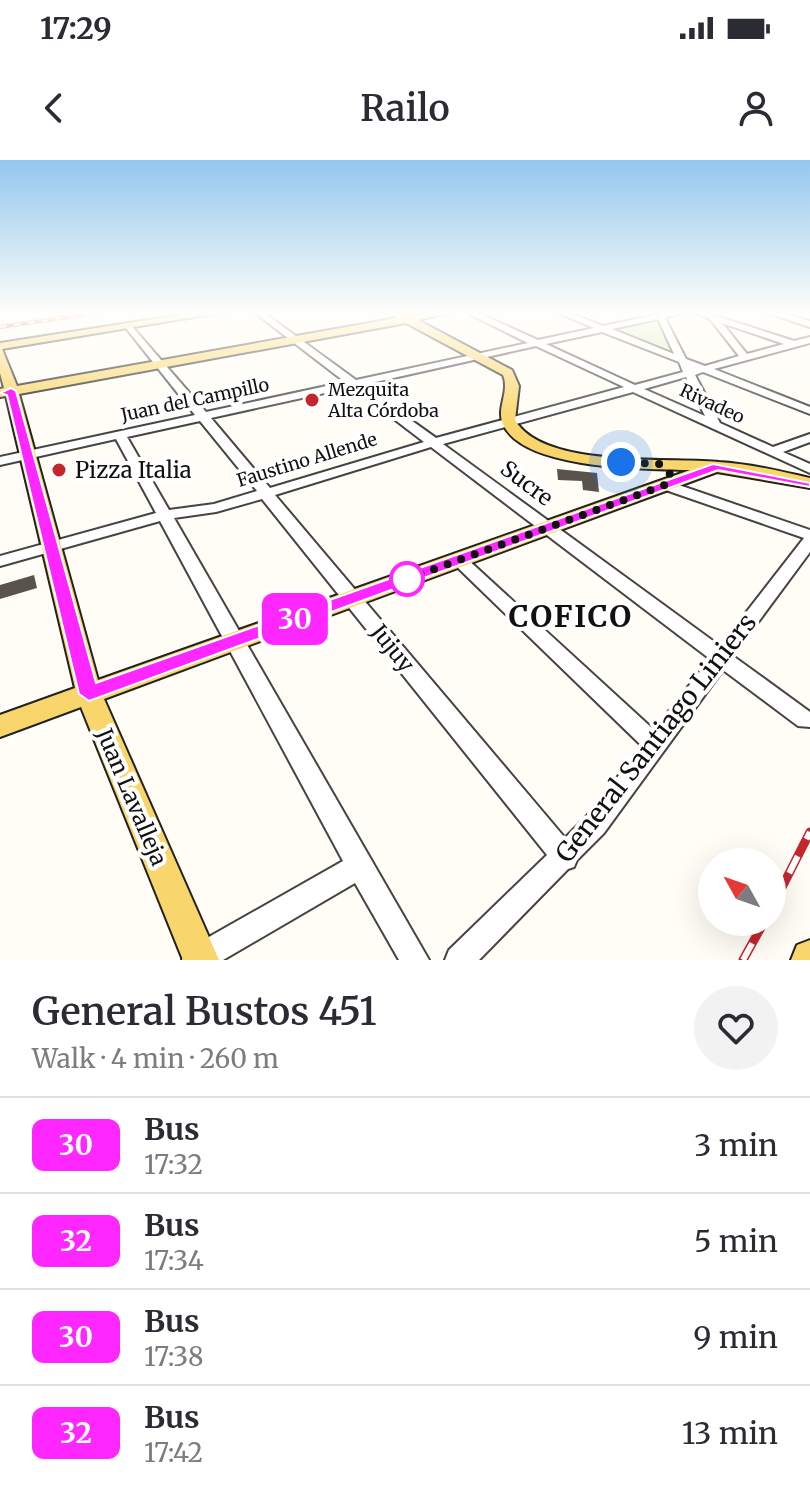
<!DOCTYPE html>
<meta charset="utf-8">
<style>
body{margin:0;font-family:Merriweather,serif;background:#f2f2f3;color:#2b2b33;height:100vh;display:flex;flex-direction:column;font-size:30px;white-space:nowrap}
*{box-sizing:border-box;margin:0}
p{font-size:26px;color:#7c7c81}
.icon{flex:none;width:44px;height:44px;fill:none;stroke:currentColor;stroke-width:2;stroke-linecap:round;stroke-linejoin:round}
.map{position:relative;height:800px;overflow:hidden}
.details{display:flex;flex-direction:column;background:#fff;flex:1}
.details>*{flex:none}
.badge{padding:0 16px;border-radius:12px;font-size:28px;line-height:52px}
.needle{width:52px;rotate:310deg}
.buttons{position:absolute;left:698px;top:688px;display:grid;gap:16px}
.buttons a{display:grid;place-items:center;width:88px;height:88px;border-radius:50%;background:#fff;box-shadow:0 8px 32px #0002;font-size:40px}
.you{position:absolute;width:40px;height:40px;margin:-20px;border:6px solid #fff;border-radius:50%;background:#1a73e8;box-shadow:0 0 0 12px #1a73e833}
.map>.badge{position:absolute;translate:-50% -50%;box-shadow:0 0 0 4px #fff}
.round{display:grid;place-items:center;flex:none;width:84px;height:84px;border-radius:42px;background:#f2f2f3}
.headline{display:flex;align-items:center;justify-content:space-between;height:136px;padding:0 32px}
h1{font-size:38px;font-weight:600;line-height:60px}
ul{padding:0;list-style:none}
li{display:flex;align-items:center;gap:24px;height:96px;padding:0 32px;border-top:2px solid #e1e1e2}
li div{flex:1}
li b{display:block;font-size:30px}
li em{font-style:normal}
li .badge{min-width:88px;font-weight:700;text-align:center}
.status{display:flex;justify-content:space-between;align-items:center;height:56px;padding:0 40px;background:#fff;direction:ltr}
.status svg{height:22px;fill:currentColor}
header{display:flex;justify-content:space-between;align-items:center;height:104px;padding:0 32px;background:#fff;font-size:36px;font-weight:600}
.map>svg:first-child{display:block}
</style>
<div class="status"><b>17:29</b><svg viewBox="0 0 49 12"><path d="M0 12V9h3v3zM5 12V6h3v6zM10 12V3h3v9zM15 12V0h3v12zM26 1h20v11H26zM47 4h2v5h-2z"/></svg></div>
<header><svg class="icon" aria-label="back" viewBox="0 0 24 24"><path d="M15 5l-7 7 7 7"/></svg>Railo<svg class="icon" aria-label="person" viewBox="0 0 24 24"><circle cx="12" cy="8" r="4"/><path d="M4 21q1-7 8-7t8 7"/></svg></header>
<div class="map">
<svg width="810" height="800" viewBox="0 0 810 800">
<rect width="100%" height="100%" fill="#fffdf5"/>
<path fill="#d5ebbd" d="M656 159 671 193 610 169Z"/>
<path fill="#5a524d" d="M557 309 597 313 599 332 583 330 582 321 558 320Z
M34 415 37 428 0 439V425Z"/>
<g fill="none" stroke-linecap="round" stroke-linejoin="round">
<g stroke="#444" stroke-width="4">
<path id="minor" d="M254 152H263L356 220 528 183 465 152H476L538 180 594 168 556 152H567L603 166 660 154 684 152 665 158 686 199 705 206 739 196 710 159 692 152H704L794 181 810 177V183L714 209 810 247V254L703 212 695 215 720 263 773 287 810 274V282L783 292 810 304V313L633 232 443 284 720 486 804 378 660 328V322H670L810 370V392L733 496 810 552V567L798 566 723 510 604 673 577 700 574 707 568 709 479 800H445L449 790 547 695 262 339 216 352 174 358 429 800H399L355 723 223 800H182L186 790 343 701 160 361 0 406V396L156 353 116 279 0 305V297L195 255 126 168 125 166 129 163 206 252 345 222ZM658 159 674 194 612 169ZM722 163 784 184 747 194ZM602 172 679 202 683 212 635 225 546 184ZM536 186 624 227 436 278 362 225ZM686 217 705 256 644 229ZM352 227 424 282 270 328 211 258ZM200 261 257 331 214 344 169 350 127 277ZM431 287 710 499 654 570 465 397H453L451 400 453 403 642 586 586 657 565 678 275 335Z
M765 152H778L810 161V167Z"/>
</g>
<g stroke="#222" stroke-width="4">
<path id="major" d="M199 152H224L2 189 17 226 397 158 389 152 409 156 452 152 418 160 512 210 519 226 515 260C543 309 670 297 719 302 750 304 780 311 810 318V328L717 312 104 539 219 800H183L81 547 0 577V555L75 528 6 236 0 237V229L4 228 0 213V183ZM406 163 503 215C510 232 496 248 503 264 523 310 647 309 690 310L98 520 19 234Z
M810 780V800H791L797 785Z"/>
</g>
<use href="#minor" fill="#fff" fill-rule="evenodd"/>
<use href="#major" fill="#f9d66b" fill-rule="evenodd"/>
<g stroke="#c4262e" stroke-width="4">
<path id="rail-far1" d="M0 167 102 152"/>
</g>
<g stroke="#c4262e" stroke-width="9">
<path id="rail" d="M772 747 810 672
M743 800 764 762"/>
</g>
<use href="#rail-far1" stroke="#fff" stroke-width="2" stroke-dasharray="7" stroke-linecap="butt"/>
<use href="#rail" stroke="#fff" stroke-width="6" stroke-dasharray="19" stroke-linecap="butt"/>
</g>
<linearGradient id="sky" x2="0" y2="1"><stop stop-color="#95c6ee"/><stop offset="0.58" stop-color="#fffefa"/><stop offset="1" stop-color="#fffefa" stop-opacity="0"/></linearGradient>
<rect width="810" height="264" fill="url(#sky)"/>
<path fill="#fe27ff" stroke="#fff" stroke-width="2" d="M11 228 16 231 96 523 713 304 810 323V327L718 310 89 541 79 534 7 235 0 233Z"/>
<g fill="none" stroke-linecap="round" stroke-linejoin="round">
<path stroke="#111" stroke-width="8" stroke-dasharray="0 14.4" d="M407 419 665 325 671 315 659 304 621 302"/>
</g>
<g fill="#c4262e" stroke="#fff" stroke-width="3">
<circle cx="312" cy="240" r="8"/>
<circle cx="59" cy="310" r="8"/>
</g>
<circle fill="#fff" stroke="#fe27ff" stroke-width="4" cx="407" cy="419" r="16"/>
<g text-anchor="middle" stroke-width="8" stroke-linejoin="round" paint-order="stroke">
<g font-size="18" fill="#111" stroke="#fff" text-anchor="start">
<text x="328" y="236">Mezquita<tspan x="328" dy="21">Alta Córdoba</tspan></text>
</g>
<g font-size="18" fill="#111" stroke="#fff">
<text transform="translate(195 240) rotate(-12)" y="6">Juan del Campillo</text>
<text transform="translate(712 244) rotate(25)" y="6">Rivadeo</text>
<text transform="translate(307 300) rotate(-17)" y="6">Faustino Allende</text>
</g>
<g font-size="22" fill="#111" stroke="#fff" text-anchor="start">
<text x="75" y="318">Pizza Italia</text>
</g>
<g font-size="22" fill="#111" stroke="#fff">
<text transform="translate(527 323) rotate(37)" y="8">Sucre</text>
<text transform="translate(393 488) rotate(51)" y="8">Jujuy</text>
<text transform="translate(132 637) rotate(67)" y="8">Juan Lavalleja</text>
</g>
<g font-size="26" fill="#111" stroke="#fff">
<text transform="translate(656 578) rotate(-52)" y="9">General Santiago Liniers</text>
</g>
<g font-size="30" font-weight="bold" letter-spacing="2" fill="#111" stroke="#fff">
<text x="571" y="467">COFICO</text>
</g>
</g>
</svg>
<div class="buttons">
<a><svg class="needle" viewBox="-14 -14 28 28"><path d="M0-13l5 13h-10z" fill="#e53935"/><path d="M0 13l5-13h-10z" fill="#7c7c81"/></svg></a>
</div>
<div class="you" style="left:621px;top:302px"></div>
<b class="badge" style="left:295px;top:459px;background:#fe27ff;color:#fff">30</b>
</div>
<section class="details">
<div class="headline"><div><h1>General Bustos 451</h1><p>Walk · 4 min · 260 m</p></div><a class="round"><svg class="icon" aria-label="heart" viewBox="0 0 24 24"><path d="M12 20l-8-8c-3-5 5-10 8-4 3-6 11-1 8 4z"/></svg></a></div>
<ul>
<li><span class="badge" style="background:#fe27ff;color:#fff">30</span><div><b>Bus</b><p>17:32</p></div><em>3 min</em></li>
<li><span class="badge" style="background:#fe27ff;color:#fff">32</span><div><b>Bus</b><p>17:34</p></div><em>5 min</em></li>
<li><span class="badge" style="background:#fe27ff;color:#fff">30</span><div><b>Bus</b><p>17:38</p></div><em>9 min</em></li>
<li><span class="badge" style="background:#fe27ff;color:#fff">32</span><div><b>Bus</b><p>17:42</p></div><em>13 min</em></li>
</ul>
</section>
